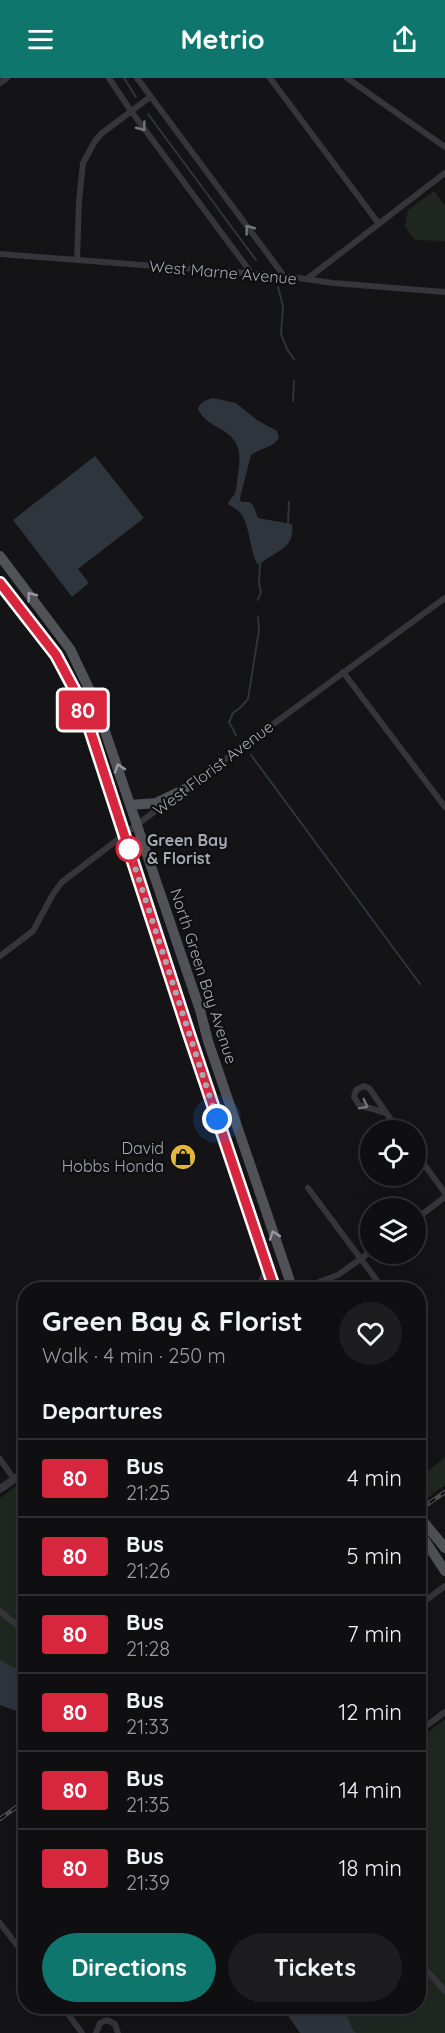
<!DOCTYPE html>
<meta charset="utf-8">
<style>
body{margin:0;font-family:Quicksand,sans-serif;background:#1d1c1e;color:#f1f3f6;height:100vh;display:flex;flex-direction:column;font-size:22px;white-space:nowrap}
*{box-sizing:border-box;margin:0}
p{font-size:20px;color:#9b9c9f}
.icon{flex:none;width:33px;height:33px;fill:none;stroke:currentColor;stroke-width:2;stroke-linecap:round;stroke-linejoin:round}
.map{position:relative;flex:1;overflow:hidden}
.details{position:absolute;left:18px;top:1204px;width:408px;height:732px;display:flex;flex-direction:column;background:#0f0e10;border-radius:24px;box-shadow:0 6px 24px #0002,0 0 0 2px #2f2e30}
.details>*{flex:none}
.badge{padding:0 12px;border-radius:4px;font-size:21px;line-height:39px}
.fabs{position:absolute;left:360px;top:1042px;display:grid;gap:12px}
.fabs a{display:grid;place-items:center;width:66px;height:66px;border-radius:50%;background:#0f0e10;box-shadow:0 6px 24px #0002,0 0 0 2px #2f2e30;font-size:30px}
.you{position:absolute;width:30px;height:30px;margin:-15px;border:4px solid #fff;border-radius:50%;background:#1a73e8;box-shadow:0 0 0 9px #1a73e833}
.map>.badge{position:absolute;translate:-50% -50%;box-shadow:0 0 0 3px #fff}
h2{padding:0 24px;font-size:22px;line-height:54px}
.round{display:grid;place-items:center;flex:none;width:63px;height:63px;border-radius:32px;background:#1d1c1e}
.overview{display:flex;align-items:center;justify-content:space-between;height:102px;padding:0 24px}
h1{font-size:28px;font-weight:700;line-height:45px}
.primary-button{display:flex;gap:12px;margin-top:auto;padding:12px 24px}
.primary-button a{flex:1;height:69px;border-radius:36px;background:#0f766e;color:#fff;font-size:24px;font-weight:700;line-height:69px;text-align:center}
.primary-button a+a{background:#1d1c1e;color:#f1f3f6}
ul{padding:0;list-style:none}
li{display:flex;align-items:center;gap:18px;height:78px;padding:0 24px;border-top:2px solid #2f2e30}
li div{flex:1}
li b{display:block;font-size:22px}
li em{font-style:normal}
li .badge{min-width:66px;font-weight:700;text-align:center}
header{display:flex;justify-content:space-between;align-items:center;height:78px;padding:0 24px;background:#0f766e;color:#fff;font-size:27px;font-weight:700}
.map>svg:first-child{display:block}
</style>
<header><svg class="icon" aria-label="menu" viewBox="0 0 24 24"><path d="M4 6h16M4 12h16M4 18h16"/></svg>Metrio<svg class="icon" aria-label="share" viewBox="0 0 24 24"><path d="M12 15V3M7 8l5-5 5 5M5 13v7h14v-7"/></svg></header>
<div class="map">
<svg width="445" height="1955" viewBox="0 0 445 1955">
<rect width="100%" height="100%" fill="#141315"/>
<path fill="#202721" d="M434 113 445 128V163L415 162 405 149 408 132Z
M445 1379V1407L419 1426V1400Z
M25 1401V1620L0 1607V1420Z
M445 1641V1955H329L310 1929H418L419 1661Z"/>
<path fill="#2e353d" d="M213 320 236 325 257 342 277 353 279 360C273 370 260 370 251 377L240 420 241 424H249L253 427 258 440 292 446C295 470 278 472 261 485L257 486C249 471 250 440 236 431 234 429 230 428 228 426 229 421 233 420 235 415 237 409 237 402 238 396 241 376 241 363 222 352 212 346 203 342 198 331 200 324 206 322 213 320Z
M95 378 144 440 78 491 89 505 72 519 13 442Z
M0 1582 25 1595V1636L0 1627Z
M282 1929H342C349 1937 348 1947 356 1955H300Z"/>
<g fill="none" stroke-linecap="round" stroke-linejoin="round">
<path stroke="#2e353d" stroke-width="2" d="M124 0 136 19
M148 36 256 182
M278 209 283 228 281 256 287 271 294 281
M293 323 294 303
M288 446 289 424
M258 522 261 514 259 506 260 485
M236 657 229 644 233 635 240 630 248 621 259 552 258 539
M251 677 420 906"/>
<path stroke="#35353a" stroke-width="6" d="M109 0 131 33 252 196
M137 0 284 198
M270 0 379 146
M347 0 445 69
M0 5 7 0
M0 176 284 198 333 205 445 214
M77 182 79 123 83 85 95 63 101 56 150 19
M307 201 445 95
M343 594 445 729
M182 713 445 520
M0 878 33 853 53 816 62 804 167 724
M386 1035 359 1027 354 1019 356 1012 364 1008 369 1010 399 1053
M416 1075 445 1115
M308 1110 384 1212
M416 1141 445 1119
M297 1212 338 1197 370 1174
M0 1381 14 1401
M418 1528 445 1508
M0 1533 26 1555
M418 1654 445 1634
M0 1845 26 1879
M418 1883 445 1913
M63 1929 82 1955
M96 1955 100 1945 107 1942 115 1946 118 1955"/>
<path stroke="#35353a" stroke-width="8" d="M259 1212 267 1191
M0 1411 26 1393"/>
<path stroke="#515258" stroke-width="10" d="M0 478 70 571 94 621 200 932 208 963 293 1212
M0 505 56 577 81 624 183 941 275 1212
M131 727 156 725 185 711
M418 1437 445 1470
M418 1452 445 1493"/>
<g stroke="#4e4f54" stroke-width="4.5">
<path id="rail" d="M418 1433 445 1414
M0 1741 26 1722"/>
</g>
<use href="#rail" stroke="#0f0e10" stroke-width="2" stroke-dasharray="7" stroke-linecap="butt"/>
</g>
<defs><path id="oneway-chevron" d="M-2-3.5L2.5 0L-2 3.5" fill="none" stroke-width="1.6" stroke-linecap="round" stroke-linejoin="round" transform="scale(1.5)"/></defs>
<g stroke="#73757d">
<use href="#oneway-chevron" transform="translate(142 49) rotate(53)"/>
<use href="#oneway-chevron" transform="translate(249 151) rotate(-127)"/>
<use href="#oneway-chevron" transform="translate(364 1027) rotate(27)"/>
</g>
<g stroke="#9598a2">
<use href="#oneway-chevron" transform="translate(31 518) rotate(-127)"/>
<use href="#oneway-chevron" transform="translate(119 690) rotate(-109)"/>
<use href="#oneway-chevron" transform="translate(274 1157) rotate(-109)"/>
</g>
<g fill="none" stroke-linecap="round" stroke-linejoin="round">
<g stroke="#fff" stroke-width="14">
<path id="line" d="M0 505 56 577 81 624 188 953 275 1212"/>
</g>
<use href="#line" stroke="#d7263d" stroke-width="9"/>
<path stroke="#a6a9b4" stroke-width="6" stroke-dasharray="0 10.8" d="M129 771 217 1041"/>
</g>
<defs>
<g id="shop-disc" transform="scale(1.35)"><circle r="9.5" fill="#e3b73d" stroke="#0f0e10"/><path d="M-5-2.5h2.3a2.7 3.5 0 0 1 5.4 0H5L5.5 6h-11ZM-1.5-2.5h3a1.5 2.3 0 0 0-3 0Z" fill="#111"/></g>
</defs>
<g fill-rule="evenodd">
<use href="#shop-disc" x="183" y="1079"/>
</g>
<circle fill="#fff" stroke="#d7263d" stroke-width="3" cx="129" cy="771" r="12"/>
<g text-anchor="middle" stroke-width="4.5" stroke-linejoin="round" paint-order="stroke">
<g font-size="16" fill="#a6a9b4" stroke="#0f0e10">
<text transform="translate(223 194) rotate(5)" y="6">West Marne Avenue</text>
<text transform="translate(213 690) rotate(-37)" y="6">West Florist Avenue</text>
<text transform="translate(204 898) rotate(72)" y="6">North Green Bay Avenue</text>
</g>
<g font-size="16" font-weight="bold" fill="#a6a9b4" stroke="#0f0e10" text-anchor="start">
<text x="147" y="768">Green Bay<tspan x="147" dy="18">&amp; Florist</tspan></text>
</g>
<g font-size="16" fill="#a6a9b4" stroke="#0f0e10" text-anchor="end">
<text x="164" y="1076">David<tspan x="164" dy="18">Hobbs Honda</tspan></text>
</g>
</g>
</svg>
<div class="fabs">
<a><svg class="icon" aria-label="locate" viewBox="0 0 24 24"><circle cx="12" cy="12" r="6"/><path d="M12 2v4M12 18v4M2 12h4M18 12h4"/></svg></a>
<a><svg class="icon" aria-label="layers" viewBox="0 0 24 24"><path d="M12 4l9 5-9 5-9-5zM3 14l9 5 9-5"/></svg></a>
</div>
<div class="you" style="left:217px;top:1041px"></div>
<b class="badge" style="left:83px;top:632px;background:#d7263d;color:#fff">80</b>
<section class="details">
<div class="overview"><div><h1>Green Bay &amp; Florist</h1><p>Walk · 4 min · 250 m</p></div><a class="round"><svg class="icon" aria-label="heart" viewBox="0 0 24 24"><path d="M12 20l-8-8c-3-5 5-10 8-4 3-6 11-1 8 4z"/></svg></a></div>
<h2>Departures</h2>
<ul>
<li><span class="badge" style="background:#d7263d;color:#fff">80</span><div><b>Bus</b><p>21:25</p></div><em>4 min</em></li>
<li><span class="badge" style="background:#d7263d;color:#fff">80</span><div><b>Bus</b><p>21:26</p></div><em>5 min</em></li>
<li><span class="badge" style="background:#d7263d;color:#fff">80</span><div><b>Bus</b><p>21:28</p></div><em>7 min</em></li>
<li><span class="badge" style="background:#d7263d;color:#fff">80</span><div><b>Bus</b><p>21:33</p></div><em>12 min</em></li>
<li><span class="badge" style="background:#d7263d;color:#fff">80</span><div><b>Bus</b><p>21:35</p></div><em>14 min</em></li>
<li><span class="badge" style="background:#d7263d;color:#fff">80</span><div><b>Bus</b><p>21:39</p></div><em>18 min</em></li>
</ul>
<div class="primary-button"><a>Directions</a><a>Tickets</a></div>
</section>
</div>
